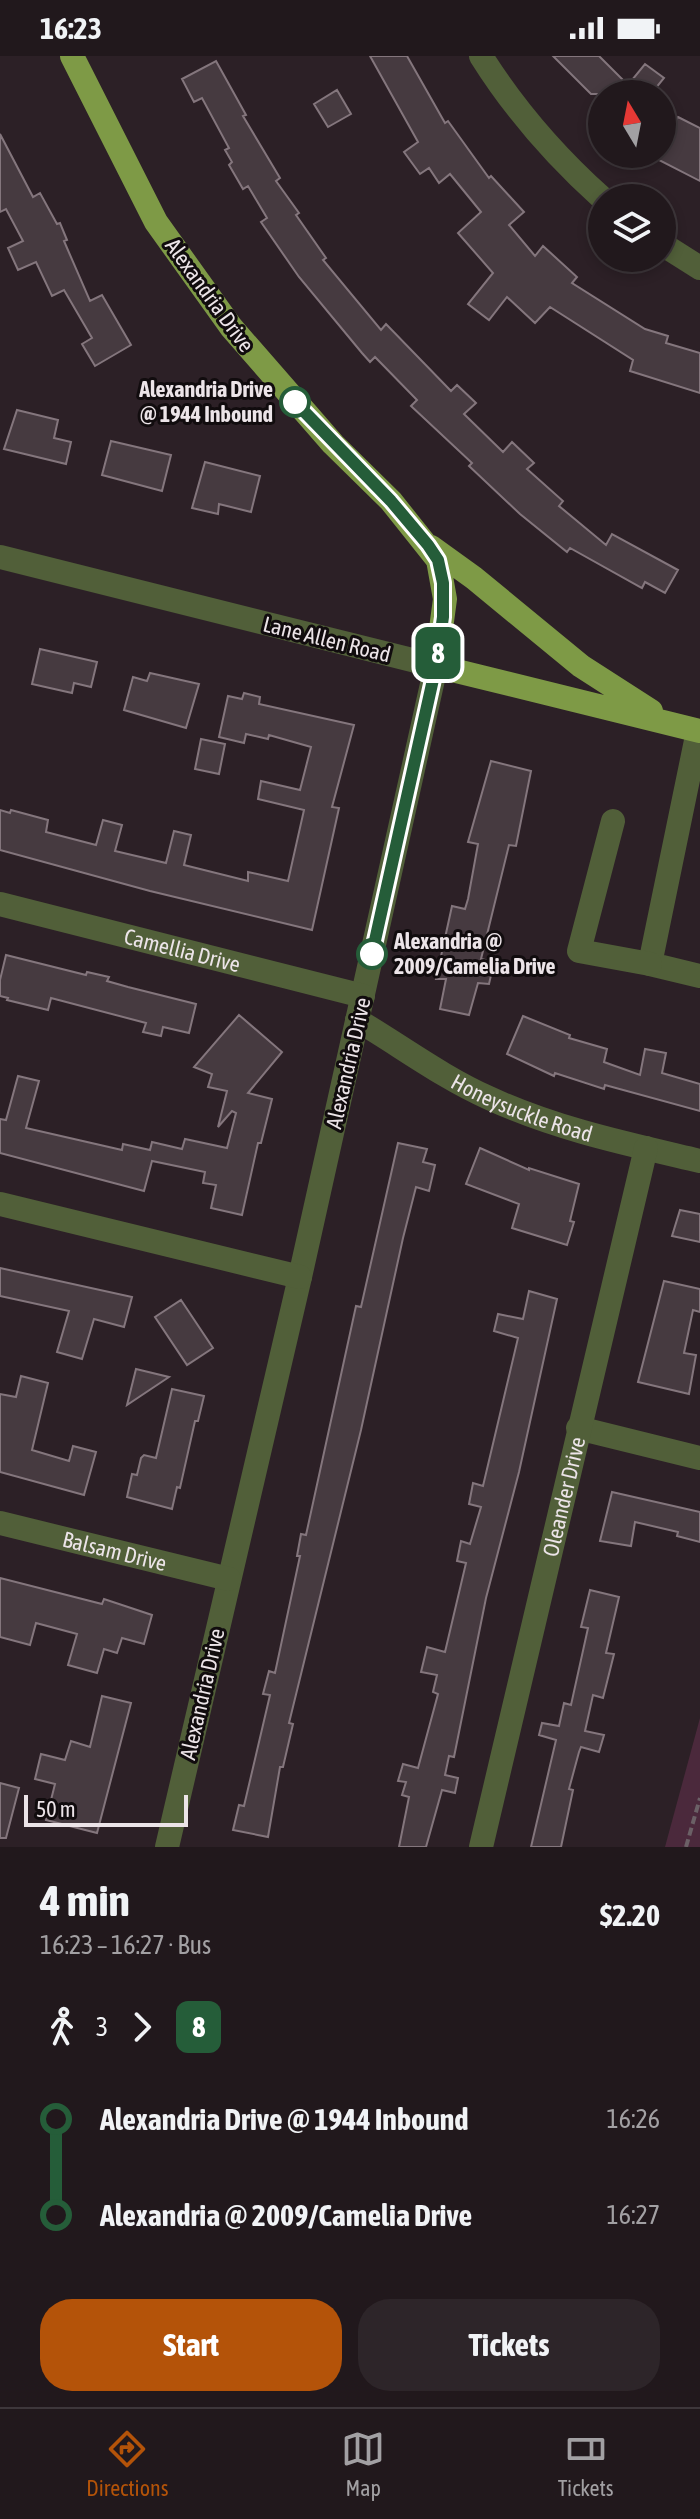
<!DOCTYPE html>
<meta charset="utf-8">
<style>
body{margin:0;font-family:"Asap Condensed",sans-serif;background:#2d2529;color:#f1f3f6;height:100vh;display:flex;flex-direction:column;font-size:30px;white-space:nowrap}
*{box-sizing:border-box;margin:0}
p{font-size:26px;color:#a2a0a3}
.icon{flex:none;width:44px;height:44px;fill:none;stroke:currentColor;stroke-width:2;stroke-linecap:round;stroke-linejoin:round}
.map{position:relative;height:1791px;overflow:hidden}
.details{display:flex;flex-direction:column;background:#21181c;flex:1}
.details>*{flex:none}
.badge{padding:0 16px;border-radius:12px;font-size:28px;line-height:52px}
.needle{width:52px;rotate:350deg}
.buttons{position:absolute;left:588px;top:24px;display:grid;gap:16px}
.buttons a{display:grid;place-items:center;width:88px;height:88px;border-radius:50%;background:#21181c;box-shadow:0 4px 12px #0003,0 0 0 2px #3e373b;font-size:40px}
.scale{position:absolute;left:24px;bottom:20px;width:164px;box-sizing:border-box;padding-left:8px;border:4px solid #ece4e8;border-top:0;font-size:22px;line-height:28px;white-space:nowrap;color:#ece4e8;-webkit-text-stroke:6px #110c0e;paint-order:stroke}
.map>.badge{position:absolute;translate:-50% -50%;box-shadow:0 0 0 4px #fff}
.legs{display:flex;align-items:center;gap:12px;height:88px;padding:0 40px;font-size:26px}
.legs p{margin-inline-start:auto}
.head{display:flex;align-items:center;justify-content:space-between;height:136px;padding:0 40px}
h1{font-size:44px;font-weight:700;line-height:60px}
.button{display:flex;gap:16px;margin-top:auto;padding:16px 40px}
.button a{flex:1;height:92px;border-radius:32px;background:#b45309;color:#fff;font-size:32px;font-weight:700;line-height:92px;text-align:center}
.button a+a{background:#2d2529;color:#f1f3f6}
ul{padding:0 40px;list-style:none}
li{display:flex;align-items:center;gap:28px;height:96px;font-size:30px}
li i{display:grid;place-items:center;width:12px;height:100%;margin:0 10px;background:currentColor}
li i::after{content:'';width:20px;height:20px;margin:-10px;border:6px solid;border-radius:50%;background:#21181c}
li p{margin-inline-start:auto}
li:first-child i{background:linear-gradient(#0000 50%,currentColor 0)}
li:last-child i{background:linear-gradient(currentColor 50%,#0000 0)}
.status{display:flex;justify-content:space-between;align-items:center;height:56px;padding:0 40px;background:#21181c;direction:ltr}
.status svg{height:22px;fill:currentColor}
.tabs{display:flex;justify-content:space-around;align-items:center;height:112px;border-top:2px solid #3e373b;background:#21181c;font-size:22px;color:#a2a0a3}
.tabs a{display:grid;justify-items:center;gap:4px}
.tabs .selected{color:#b45309}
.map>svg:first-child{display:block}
</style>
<div class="status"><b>16:23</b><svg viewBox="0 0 49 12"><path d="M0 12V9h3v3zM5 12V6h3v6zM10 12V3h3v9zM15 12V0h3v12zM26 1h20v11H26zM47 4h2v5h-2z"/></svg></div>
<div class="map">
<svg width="700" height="1791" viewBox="0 0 700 1791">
<rect width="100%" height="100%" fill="#2c2026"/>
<path fill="#4b293c" d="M700 1662V1791H665Z"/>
<path fill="#463a40" stroke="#84767d" stroke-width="2" d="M370 0H407L445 67 448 65 489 122 491 120 524 156 509 169 535 200 543 190 577 221 572 227 645 273 668 280 666 287 700 297V337L630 315 633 304 550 251 535 267 507 241 489 264 468 248 493 217 458 177 481 156 450 118 439 127 429 112 420 118 404 96 418 86Z
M553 0H599L628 29 645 8 664 22 651 38H591Z
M216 5 246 59 243 60 280 122 276 125 299 157 296 159 326 202 323 204 381 274 386 268 451 335 457 329 476 347 464 358 503 396 512 386 534 407 527 413 563 445 559 450 606 489 612 478 678 514 665 537 645 526 642 532 570 492 567 496 520 458 469 410 472 407 411 350 417 344 375 301 370 306 362 297 299 221 261 166 267 162 248 130 243 133 229 109 232 106 225 94 229 92 202 42 194 46 182 23Z
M337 34 351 58 328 71 314 48Z
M678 61 700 72V125L657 103 662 98V92Z
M0 78 33 141 40 137 57 168 60 167 67 184 64 185 90 245 102 239 131 289 95 310 82 288 92 282 64 234 52 240 36 206 18 214 8 192 23 185 6 153 0 156Z
M17 354 58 364 54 382 71 386 66 408 4 393Z
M111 385 171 399 162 435 102 419Z
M205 406 260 420 251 456 219 448 218 458 192 452Z
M40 593 97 606 91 631 74 627 72 637 32 628Z
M150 617 199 628 186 672 124 654 133 621 147 625Z
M244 637 260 641 259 648 354 669 332 751 339 752 312 874 150 835 0 794V754L10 757 11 754 48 764 46 776 96 789 103 764 122 769 115 795 166 807 174 775 191 779 184 809 248 825V816L288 825 304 754 258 743 261 725 300 734 311 691 269 679 268 683 246 678 244 687 219 681 228 640 242 643Z
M201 683 225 688 219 718 195 713Z
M491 705 531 715 516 790 509 789 481 903 494 906 489 928 478 927 469 959 440 953 446 923H436L452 850 465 853 468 843 478 788 468 786Z
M6 899 86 919 87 916 109 921 107 925 128 931 196 948 189 977 163 971 161 980 143 976 146 967 51 942 48 954 7 944 8 942 0 940V924Z
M239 959 282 996 248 1037 272 1043 261 1087H258L242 1159 211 1152 216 1129 203 1127 205 1116 152 1105 144 1135 0 1097V1063L6 1064 18 1020 39 1025 26 1072 122 1094 123 1088 150 1094 152 1086 182 1093 185 1083 227 1092 236 1057 232 1055 218 1071 227 1035 208 1031 212 1018 194 1011Z
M523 960 570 979 569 982 607 993 604 1006 640 1019 645 993 666 997 662 1017 700 1028V1055L605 1029 604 1033 555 1017 554 1020 507 998Z
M398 1087 427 1093 423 1106 435 1109 429 1135 416 1131 403 1182 361 1374 289 1667 293 1668 283 1711H280L268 1781 233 1774 239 1749 244 1750 270 1639 263 1638 269 1615 275 1617 300 1500H297L301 1478 306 1479 356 1250 361 1251Z
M480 1092 529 1114V1112L579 1128 570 1165 574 1166 567 1189 512 1172 519 1148 466 1128Z
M680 1154 700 1158V1186L672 1180Z
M0 1212 132 1241 124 1271 94 1263 82 1303 57 1296 69 1255 0 1240Z
M664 1225 700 1233V1256L693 1254 684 1297 696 1299 689 1338 638 1326Z
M529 1235 557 1243 519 1416 486 1542 454 1701 449 1700 445 1719 458 1722 455 1737 442 1734 426 1791H399L409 1741 402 1739 406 1726 398 1725 403 1708 418 1712 438 1638 433 1636 437 1619 421 1616 427 1591 445 1596 466 1507 457 1505 461 1485 470 1488 481 1451 469 1448 473 1427 483 1430 518 1282 494 1275 498 1258 523 1263Z
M181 1244 213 1292 187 1309 155 1261Z
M136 1313 169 1321 127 1349Z
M21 1320 48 1327 32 1394 69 1405 73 1390 96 1396 84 1439 0 1416V1338L16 1341Z
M172 1333 204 1340 198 1365H195L180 1432 177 1431 172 1453 127 1441 132 1418 137 1419 141 1402 144 1399 156 1402Z
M612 1436 700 1456V1486L677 1480 678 1476 635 1466 631 1490 600 1485Z
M0 1522 102 1548 104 1543 152 1559 144 1588 122 1582 117 1597 104 1593 97 1617 68 1609 77 1578 36 1567 30 1589 0 1581Z
M590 1534 619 1541 606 1597 614 1598 603 1642 593 1639 585 1675 604 1679 599 1696 581 1691 579 1696 569 1733 573 1734 561 1791H531L556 1684 539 1679 542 1667 559 1670 564 1647 571 1649 588 1572 581 1571Z
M102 1640 131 1647 97 1777 46 1764 55 1728 35 1723 41 1698 65 1704 71 1685 90 1691Z
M0 1727 19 1732 6 1782H0Z"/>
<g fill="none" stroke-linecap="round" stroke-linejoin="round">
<path stroke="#6b6066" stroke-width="4" stroke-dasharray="8 4" stroke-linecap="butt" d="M686 1791 700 1742"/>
<g stroke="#515f39" stroke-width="24">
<path d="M481 0C515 54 555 100 602 142"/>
<path d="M662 188 700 212"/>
<path d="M0 501 436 610 300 1221 167 1791"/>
<path d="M698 675 650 908 700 920"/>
<path d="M613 765 579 895 650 908"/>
<path id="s1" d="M0 848 363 940"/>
<path id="s2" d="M357 964C401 990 442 1021 489 1042 556 1073 628 1088 700 1105"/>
<path d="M0 1148 300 1221"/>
<path d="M578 1372 700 1402"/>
<path id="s3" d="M0 1467 229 1523"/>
<path id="s4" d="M481 1791 646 1092"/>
</g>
<path stroke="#7e9a46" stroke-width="24" d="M72 0 156 166 231 271 333 388 391 445 438 504 445 543 436 610 700 675
M431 491 474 522 581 610 651 655"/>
</g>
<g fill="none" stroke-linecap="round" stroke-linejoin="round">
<g stroke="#fff" stroke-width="18">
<path id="line-1" d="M295 346 391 445 428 489 438 504 443 527V561L436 610 372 898"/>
</g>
<use href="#line-1" stroke="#255d39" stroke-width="12"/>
</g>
<g fill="#fff" stroke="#255d39" stroke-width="4">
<circle cx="295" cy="346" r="14"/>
<circle cx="372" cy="898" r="14"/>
</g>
<g text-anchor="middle" stroke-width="6" stroke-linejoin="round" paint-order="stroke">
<g font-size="22" fill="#ece4e8" stroke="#110c0e">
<text transform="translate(210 239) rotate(54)" y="8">Alexandria Drive</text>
<text transform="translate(327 583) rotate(14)" y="8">Lane Allen Road</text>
<text dy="8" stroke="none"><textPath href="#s1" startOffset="188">Camellia Drive</textPath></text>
<text transform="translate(348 1007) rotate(-77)" y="8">Alexandria Drive</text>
<text dy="8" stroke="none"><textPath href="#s2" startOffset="188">Honeysuckle Road</textPath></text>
<text dy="8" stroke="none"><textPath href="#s4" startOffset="360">Oleander Drive</textPath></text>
<text dy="8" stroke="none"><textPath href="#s3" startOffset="118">Balsam Drive</textPath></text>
<text transform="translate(202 1638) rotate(-77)" y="8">Alexandria Drive</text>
</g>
<g font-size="22" font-weight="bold" fill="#ece4e8" stroke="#110c0e" text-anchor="end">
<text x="273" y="341">Alexandria Drive<tspan x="273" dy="25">@ 1944 Inbound</tspan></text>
<text x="394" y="893" text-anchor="start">Alexandria @<tspan x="394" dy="25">2009/Camelia Drive</tspan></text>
</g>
</g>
</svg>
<div class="buttons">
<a><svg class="needle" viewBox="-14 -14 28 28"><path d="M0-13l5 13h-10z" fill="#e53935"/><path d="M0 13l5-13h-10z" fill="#a2a0a3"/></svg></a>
<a><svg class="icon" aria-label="layers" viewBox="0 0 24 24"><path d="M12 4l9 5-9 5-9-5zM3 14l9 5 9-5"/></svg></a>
</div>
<div class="scale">50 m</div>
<b class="badge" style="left:438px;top:597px;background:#255d39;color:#fff">8</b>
</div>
<section class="details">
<div class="head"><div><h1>4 min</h1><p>16:23 – 16:27 · Bus</p></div><b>$2.20</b></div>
<div class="legs"><svg class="icon" aria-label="walk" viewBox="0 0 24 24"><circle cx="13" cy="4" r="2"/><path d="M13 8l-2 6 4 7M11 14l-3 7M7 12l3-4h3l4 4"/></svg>3<svg class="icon" aria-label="forward" viewBox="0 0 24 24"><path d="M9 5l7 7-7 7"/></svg><b class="badge" style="background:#255d39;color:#fff">8</b></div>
<ul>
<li><i style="color:#255d39"></i><b>Alexandria Drive @ 1944 Inbound</b><p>16:26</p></li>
<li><i style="color:#255d39"></i><b>Alexandria @ 2009/Camelia Drive</b><p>16:27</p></li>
</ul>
<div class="button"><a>Start</a><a>Tickets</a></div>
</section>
<nav class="tabs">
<a class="selected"><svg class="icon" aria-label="directions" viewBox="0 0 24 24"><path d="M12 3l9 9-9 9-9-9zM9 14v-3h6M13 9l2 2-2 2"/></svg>Directions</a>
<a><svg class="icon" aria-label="map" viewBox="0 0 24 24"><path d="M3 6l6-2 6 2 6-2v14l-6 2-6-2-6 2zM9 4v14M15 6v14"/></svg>Map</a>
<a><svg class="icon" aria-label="tickets" viewBox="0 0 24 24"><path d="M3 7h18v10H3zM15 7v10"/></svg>Tickets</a>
</nav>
